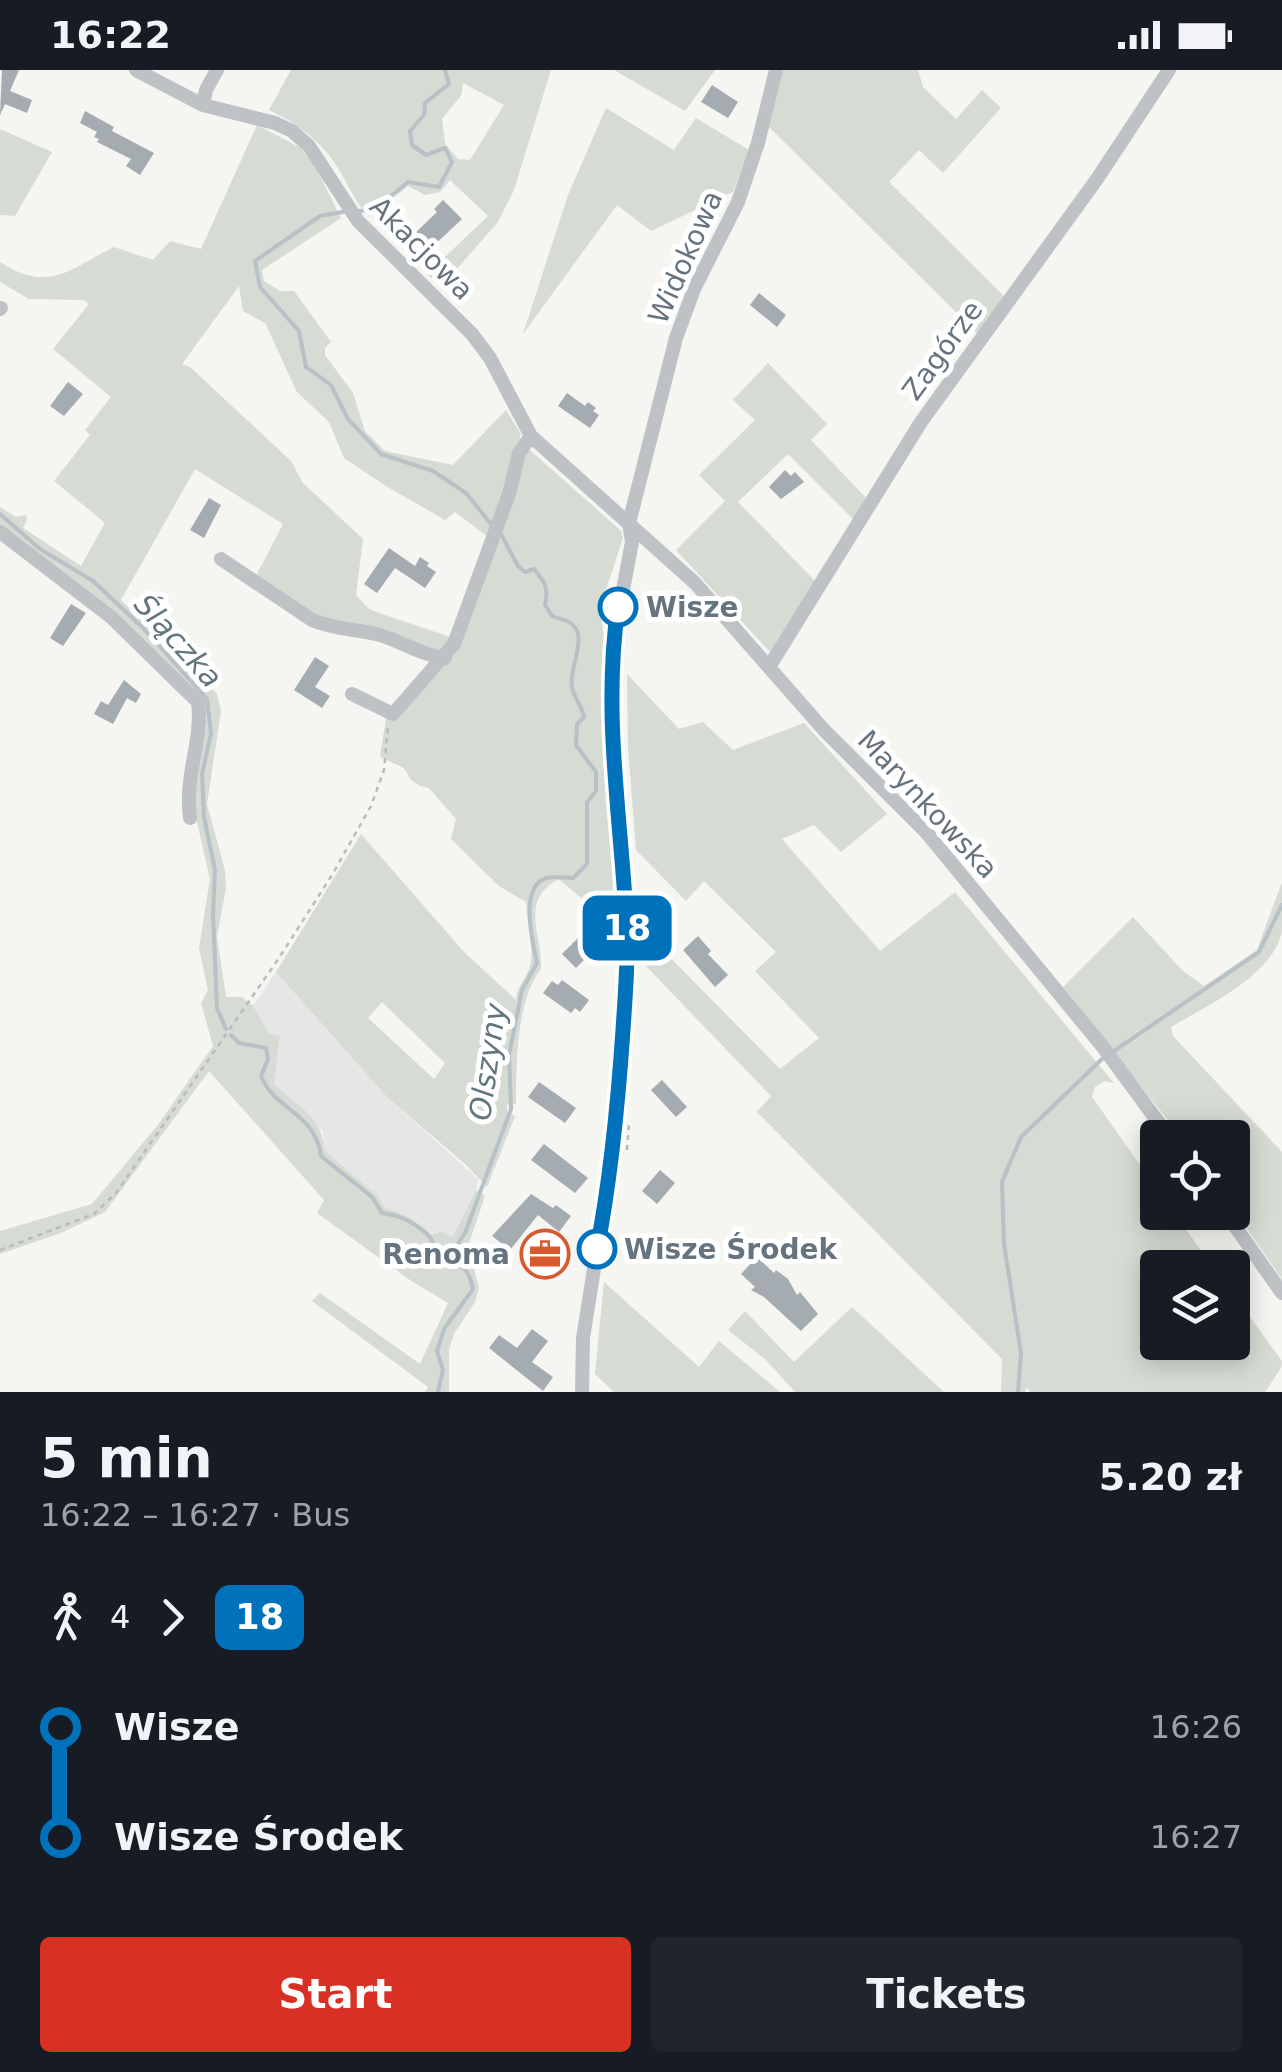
<!DOCTYPE html>
<meta charset="utf-8">
<style>
body{margin:0;font-family:"DejaVu Sans",sans-serif;background:#20242c;color:#f1f3f6;height:100vh;display:flex;flex-direction:column;font-size:38px;white-space:nowrap}
*{box-sizing:border-box;margin:0}
p{font-size:32px;color:#9ea1a6}
.icon{flex:none;width:55px;height:55px;fill:none;stroke:currentColor;stroke-width:2;stroke-linecap:round;stroke-linejoin:round}
.map{position:relative;height:1322px;overflow:hidden}
.details{display:flex;flex-direction:column;background:#171b24;flex:1}
.details>*{flex:none}
.badge{padding:0 20px;border-radius:15px;font-size:35px;line-height:65px}
.controls{position:absolute;left:1140px;top:1050px;display:grid;gap:20px}
.controls a{display:grid;place-items:center;width:110px;height:110px;border-radius:10px;background:#171b24;box-shadow:0 5px 25px #0003;font-size:50px}
.map>.badge{position:absolute;translate:-50% -50%;box-shadow:0 0 0 5px #fff}
.legs{display:flex;align-items:center;gap:15px;height:110px;padding:0 40px;font-size:32px}
.legs p{margin-inline-start:auto}
.overview{display:flex;align-items:center;justify-content:space-between;height:170px;padding:0 40px}
h1{font-size:55px;font-weight:600;line-height:75px}
.action{display:flex;gap:20px;margin-top:auto;padding:20px 40px}
.action a{flex:1;height:115px;border-radius:10px;background:#d93025;color:#fff;font-size:40px;font-weight:600;line-height:115px;text-align:center}
.action a+a{background:#20242c;color:#f1f3f6}
ul{padding:0 40px;list-style:none}
li{display:flex;align-items:center;gap:35px;height:110px;font-size:38px}
li i{display:grid;place-items:center;width:15px;height:100%;margin:0 12px;background:currentColor}
li i::after{content:'';width:25px;height:25px;margin:-12px;border:8px solid;border-radius:50%;background:#171b24}
li p{margin-inline-start:auto}
li:first-child i{background:linear-gradient(#0000 50%,currentColor 0)}
li:last-child i{background:linear-gradient(currentColor 50%,#0000 0)}
.status{display:flex;justify-content:space-between;align-items:center;height:70px;padding:0 50px;background:#171b24;direction:ltr}
.status svg{height:28px;fill:currentColor}
.map>svg:first-child{display:block}
</style>
<div class="status"><b>16:22</b><svg viewBox="0 0 49 12"><path d="M0 12V9h3v3zM5 12V6h3v6zM10 12V3h3v9zM15 12V0h3v12zM26 1h20v11H26zM47 4h2v5h-2z"/></svg></div>
<div class="map">
<svg width="1282" height="1322" viewBox="0 0 1282 1322">
<rect width="100%" height="100%" fill="#f5f5f1"/>
<path fill="#e5e6e5" d="M276 902 387 1027 478 1109 476 1120 453 1168 431 1165 409 1147 384 1137 378 1126 325 1081 323 1061 274 1014 280 967 270 964 253 936Z"/>
<path fill="#d6dbd3" fill-rule="evenodd" d="M291 0H551L514 120 498 152 442 216 427 204 488 146 450 110 440 122 425 125 408 116 369 147C356 133 349 117 340 101 323 72 298 54 269 40ZM463 13 504 35 470 90 458 89 445 74 442 49 461 26Z
M614 0H715L685 41Z
M783 0H918L923 17 956 49 982 20 1001 38 943 103 919 80 889 112 1006 228 977 263 769 57Z
M606 38 674 80 696 48 749 80 733 122 651 161 617 135 523 264 568 125Z
M257 55 301 78 316 98 341 148 262 200 264 211 280 221H294L331 272 325 278V285L353 323 365 361 385 381 453 395 506 340 521 364 506 420 488 467 455 442 445 450 386 416 344 388 329 352 297 322 265 253 243 241 239 216 182 294 190 297 291 391 303 413 363 469 356 525 368 538 376 542 453 568 443 583 329 553 255 508 283 454 195 399 121 530 217 624 221 641 207 734 225 800 226 818 217 867 226 927H242L253 936 270 964 280 966 274 1014C298 1037 322 1045 325 1081L378 1126 384 1137 409 1147 431 1165 441 1162 453 1167 476 1120 485 1126 468 1176 479 1218 475 1232 454 1264 449 1279V1322H425L428 1317 312 1231 320 1223 420 1294 448 1233 410 1210 317 1143 324 1130 209 1001 105 1142 61 1163 0 1184V1161L92 1134 157 1056 213 976 201 933 208 920 199 878 210 809 191 726 204 635 0 458V437L16 447 26 445 27 450 23 458 81 496 105 453 54 411 90 365 85 360 111 327 53 279 89 234 84 230 29 229 0 212V192C50 224 69 199 114 177L153 190 170 171 201 179Z
M0 59 52 82 15 146 0 145Z
M768 293 827 354 811 370 867 429 855 451 788 384 738 432 815 511 770 582 676 480 725 431 699 405 755 350 733 330Z
M526 381H531L621 461 623 468 600 538 605 573 602 667 617 859 559 809C519 830 542 864 541 899 516 931 516 995 516 1034H507V1042L515 1046 487 1117 465 1094 387 1027 276 902 361 764 464 882 516 930C517 915 529 907 531 891 533 873 527 850 526 832L499 816 451 769 456 749 429 718 420 716 411 710 404 698 380 687 386 648 406 636 466 557 497 469C505 458 520 399 526 381ZM382 932 445 993 434 1009 368 948Z
M627 604 679 659 703 652 733 680 804 653 887 744 841 782 814 755 782 769 880 881 955 822 1114 1013 1104 1011 1095 1017 1092 1027 1157 1119 1158 1142 1174 1143 1213 1197 1158 1198V1272H1232L1233 1224 1282 1291 1281 1298 1265 1322H1031L1026 1317 1025 1322H1001L1002 1289 757 1042 771 1026 644 894 645 862 780 999 819 968 755 901 776 882 704 811 686 831 636 780 628 677Z
M1282 812C1282 828 1282 845 1282 860 1275 905 1206 936 1171 957L1173 966 1282 1082V1209L1233 1139 1232 1068 1181 1067 1063 917 1133 847 1183 901 1204 916 1257 880Z
M604 1212 699 1297 719 1271 780 1322H614L595 1304Z
M852 1237 944 1322H795L766 1290 728 1260 745 1241 794 1292Z"/>
<g fill="none" stroke-linecap="round" stroke-linejoin="round">
<path stroke="#b7c1c6" stroke-width="4" d="M348 141 320 146 255 191 260 217 299 261 306 297 331 315 348 349 381 384 433 401 466 423 491 454
M357 141 374 140 408 112 439 117 452 92 445 78 426 85 412 75 410 61 424 45 425 33 449 14 445 0
M0 444 40 479 93 511 143 558 207 629 211 664 202 704 204 747 215 800 213 844 217 938 226 959
M231 965 239 973 266 978 268 989 261 1006C275 1041 315 1042 321 1086L372 1127 382 1143C398 1145 414 1152 427 1164 433 1169 435 1179 441 1184 458 1199 467 1191 473 1219L444 1259 437 1281 443 1300 438 1322
M1114 981 1259 882 1282 835
M441 1185 457 1175 465 1163 511 1039 509 985 522 920 537 893C533 874 518 815 547 808 554 806 565 808 573 808L587 794V732L596 721V702L576 675 577 654 584 647C582 636 574 628 572 617 568 597 592 562 567 551 562 549 556 548 552 546L545 535C549 518 545 512 534 499L525 502 518 496 501 464
M1018 1322 1021 1283 1004 1174 1002 1112 1021 1067 1103 988"/>
</g>
<path fill="#a5acb1" d="M2 0H19L10 21 32 30 27 43 5 34 0 45Z
M712 15 738 32 728 48 701 32Z
M85 41 114 57 112 61 154 83 140 105 126 96 131 89 97 72 99 69 94 67 97 62 80 53Z
M443 130 462 149 428 181 412 166 437 142 434 139Z
M759 223 786 245 777 257 750 235Z
M68 312 83 324 64 346 50 336Z
M567 323 585 336 588 332 596 338 593 341 599 345 590 358 558 336Z
M785 400 791 406 795 402 804 412 781 429 769 417Z
M209 428 221 435 204 468 190 460Z
M389 478 415 496 420 487 429 493 427 496 436 502 425 518 395 498 377 523 364 514Z
M71 534 86 543 63 576 50 568Z
M315 587 329 596 315 617 330 626 322 638 294 620Z
M124 610 141 624 136 633 127 628 113 654 94 644 101 631 108 635Z
M584 862 598 876 576 898 562 884Z
M698 866 711 881 708 884 728 905 715 917 683 880Z
M562 910 589 930 580 942 575 938 571 943 543 923 552 911 558 915Z
M662 1010 687 1037 676 1047 651 1020Z
M539 1012 576 1038 565 1053 528 1027Z
M544 1074 588 1108 575 1123 531 1090Z
M660 1100 675 1113 657 1134 642 1121Z
M531 1124 553 1138 556 1135 571 1146 559 1162 538 1145 510 1180 492 1166Z
M546 1173 563 1186 547 1207 530 1194Z
M757 1187 774 1203 776 1200 788 1209 797 1225 800 1222 818 1244 801 1261 764 1227 751 1220 755 1217 741 1204Z
M532 1259 548 1271 532 1292 553 1307 543 1321 489 1278 499 1265 517 1278Z"/>
<g fill="none" stroke-linecap="round" stroke-linejoin="round">
<path stroke="#b8bbbd" stroke-width="2.5" stroke-dasharray="5 5" stroke-linecap="butt" d="M627 1080 629 1053
M0 1180 94 1144 116 1123 279 888 332 805 371 736 384 700 388 655"/>
<path stroke="#bec2c5" stroke-width="14" d="M136 0 203 35 275 53 292 61 309 76 358 151 472 264 490 288 531 366 695 513 824 660 926 762 1103 977 1170 1068
M203 35 206 20 217 0
M0 239 1 238
M0 462 111 547 198 632C203 672 184 705 190 748
M221 489 312 550C333 559 354 559 376 564 400 570 420 585 445 588
M769 597 921 352 1097 109 1169 0
M352 624 393 644 454 574 509 424 519 383 531 366
M1225 1142 1282 1223
M582 1322 583 1268 611 1092 627 890 622 784 612 699 611 584 632 472 629 453 676 268 694 219 738 132 758 73 776 0"/>
</g>
<g fill="none" stroke-linecap="round" stroke-linejoin="round">
<g stroke="#fff" stroke-width="22">
<path id="line-1" d="M597 1179C611 1107 618 1034 623 960 625 928 628 895 627 862 622 753 602 646 618 537"/>
</g>
<use href="#line-1" stroke="#0072bc" stroke-width="15"/>
</g>
<defs>
<g id="office-ring" transform="scale(2.5)"><circle r="9.5" fill="#fff" stroke="#d65930" stroke-width="1.5"/><path d="M-6-3h4V-5.5h4V-3h4V5H-6ZM-1-4.5V-3h2v-1.5ZM-6 0V1H6V0Z" fill="#d65930"/></g>
</defs>
<g fill-rule="evenodd">
<use href="#office-ring" x="545" y="1184"/>
</g>
<g fill="#fff" stroke="#0072bc" stroke-width="5">
<circle cx="618" cy="537" r="18"/>
<circle cx="597" cy="1179" r="18"/>
</g>
<g text-anchor="middle" stroke-width="10" stroke-linejoin="round" paint-order="stroke">
<g font-size="28" fill="#667480" stroke="#fff">
<text transform="translate(422 178) rotate(45)" y="10">Akacjowa</text>
<text transform="translate(685 187) rotate(-66)" y="10">Widokowa</text>
<text transform="translate(942 280) rotate(-54)" y="10">Zagórze</text>
<text transform="translate(928 734) rotate(47)" y="10">Marynkowska</text>
</g>
<g font-size="28" font-weight="bold" fill="#667480" stroke="#fff" text-anchor="start">
<text x="646" y="547">Wisze</text>
<text x="624" y="1189">Wisze Środek</text>
</g>
<g font-size="28" font-weight="bold" fill="#667480" stroke="#fff" text-anchor="end">
<text x="510" y="1194">Renoma</text>
</g>
<g font-size="30" font-style="italic" fill="#62767d" stroke="#fff">
<text transform="translate(178 571) rotate(48)" y="10">Ślączka</text>
<text transform="translate(488 992) rotate(-82)" y="10">Olszyny</text>
</g>
</g>
</svg>
<div class="controls">
<a><svg class="icon" aria-label="locate" viewBox="0 0 24 24"><circle cx="12" cy="12" r="6"/><path d="M12 2v4M12 18v4M2 12h4M18 12h4"/></svg></a>
<a><svg class="icon" aria-label="layers" viewBox="0 0 24 24"><path d="M12 4l9 5-9 5-9-5zM3 14l9 5 9-5"/></svg></a>
</div>
<b class="badge" style="left:627px;top:858px;background:#0072bc;color:#fff">18</b>
</div>
<section class="details">
<div class="overview"><div><h1>5 min</h1><p>16:22 – 16:27 · Bus</p></div><b>5.20 zł</b></div>
<div class="legs"><svg class="icon" aria-label="walk" viewBox="0 0 24 24"><circle cx="13" cy="4" r="2"/><path d="M13 8l-2 6 4 7M11 14l-3 7M7 12l3-4h3l4 4"/></svg>4<svg class="icon" aria-label="forward" viewBox="0 0 24 24"><path d="M9 5l7 7-7 7"/></svg><b class="badge" style="background:#0072bc;color:#fff">18</b></div>
<ul>
<li><i style="color:#0072bc"></i><b>Wisze</b><p>16:26</p></li>
<li><i style="color:#0072bc"></i><b>Wisze Środek</b><p>16:27</p></li>
</ul>
<div class="action"><a>Start</a><a>Tickets</a></div>
</section>
